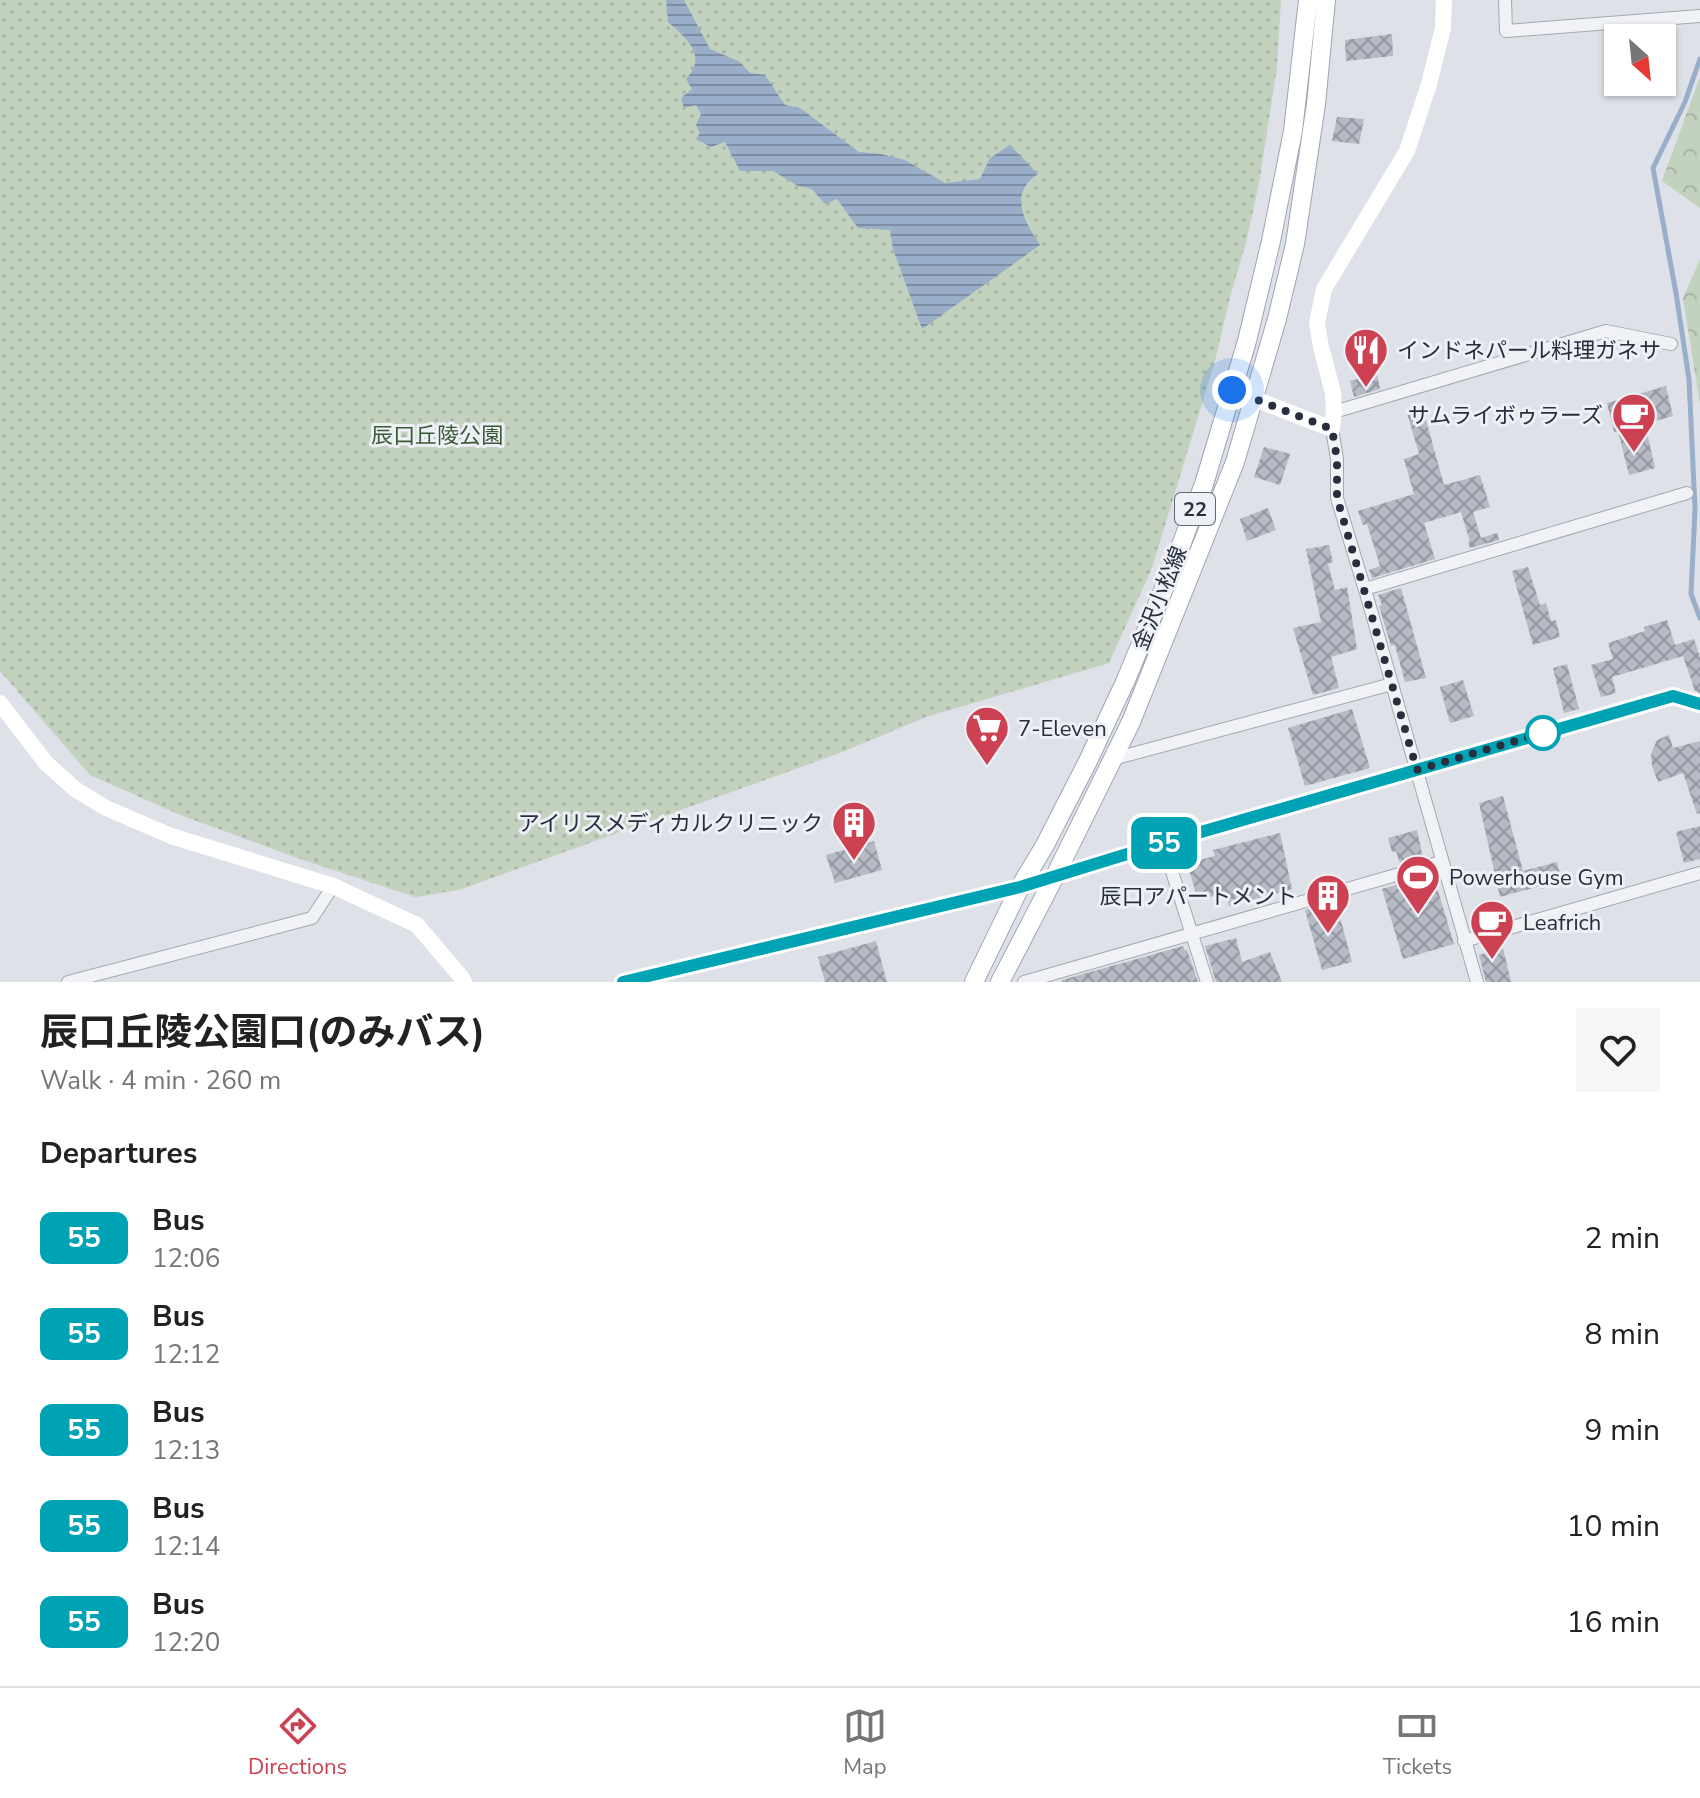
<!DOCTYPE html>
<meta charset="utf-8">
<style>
body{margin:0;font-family:"Nunito Sans","Noto Sans JP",sans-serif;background:#f6f6f6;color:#222;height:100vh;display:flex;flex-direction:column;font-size:30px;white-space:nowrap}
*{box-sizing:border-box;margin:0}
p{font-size:26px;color:#767676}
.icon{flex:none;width:44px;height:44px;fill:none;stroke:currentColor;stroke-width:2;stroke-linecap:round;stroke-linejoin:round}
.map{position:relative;height:982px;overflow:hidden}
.drawer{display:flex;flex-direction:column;background:#fff;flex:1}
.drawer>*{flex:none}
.badge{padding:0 16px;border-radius:12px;font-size:28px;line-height:52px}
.needle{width:52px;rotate:153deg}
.fabs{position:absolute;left:1604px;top:24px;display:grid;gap:16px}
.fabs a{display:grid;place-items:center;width:72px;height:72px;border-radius:0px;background:#fff;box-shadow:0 2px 6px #0004;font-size:40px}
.you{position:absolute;width:40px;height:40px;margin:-20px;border:6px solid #fff;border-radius:50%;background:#1a73e8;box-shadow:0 0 0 12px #1a73e833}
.map>.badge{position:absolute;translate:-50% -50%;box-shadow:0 0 0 4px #fff}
h2{padding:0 40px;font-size:30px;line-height:72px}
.round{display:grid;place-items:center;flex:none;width:84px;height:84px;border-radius:0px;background:#f6f6f6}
.headline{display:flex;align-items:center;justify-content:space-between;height:136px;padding:0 40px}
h1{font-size:38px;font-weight:700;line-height:60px}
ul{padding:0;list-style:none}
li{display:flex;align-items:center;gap:24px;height:96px;padding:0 40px}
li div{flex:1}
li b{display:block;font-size:30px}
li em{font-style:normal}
li .badge{min-width:88px;font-weight:700;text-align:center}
.dock{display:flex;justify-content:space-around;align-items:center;height:112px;border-top:2px solid #e0e0e0;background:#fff;font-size:22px;color:#767676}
.dock a{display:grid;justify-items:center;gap:4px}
.dock .on{color:#cd4253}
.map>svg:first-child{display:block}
</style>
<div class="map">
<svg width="1700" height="982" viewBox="0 0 1700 982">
<defs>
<pattern id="green-dots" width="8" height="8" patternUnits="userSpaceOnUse" patternTransform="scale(2)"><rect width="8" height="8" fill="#c3d1bf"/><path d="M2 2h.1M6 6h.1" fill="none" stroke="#a8b4a5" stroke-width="1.8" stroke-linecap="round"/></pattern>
<pattern id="forest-crowns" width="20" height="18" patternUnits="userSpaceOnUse" patternTransform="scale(2)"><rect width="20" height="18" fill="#c3d1bf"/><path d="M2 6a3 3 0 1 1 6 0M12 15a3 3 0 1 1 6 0" fill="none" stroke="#a8b4a5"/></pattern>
<pattern id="water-rules" width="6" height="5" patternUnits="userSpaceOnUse" patternTransform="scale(2)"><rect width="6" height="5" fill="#99aec8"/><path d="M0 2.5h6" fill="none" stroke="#7d8ea4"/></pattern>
<pattern id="building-cross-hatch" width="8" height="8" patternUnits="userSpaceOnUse" patternTransform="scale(2)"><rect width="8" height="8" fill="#b5bac4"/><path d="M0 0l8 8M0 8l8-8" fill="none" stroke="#9398a1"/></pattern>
</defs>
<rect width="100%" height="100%" fill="#dee1e7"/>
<path fill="url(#green-dots)" d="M0 0H1281L1277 67 1259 183 1246 243 1230 297 1215 361 1152 568 1109 663 926 717 837 754 459 890 415 897 297 858 178 814 90 775 0 671Z"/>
<path fill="url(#forest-crowns)" d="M1700 77V208L1662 181Z
M1700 259V404L1683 298Z"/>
<path fill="url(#water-rules)" d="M666 0H684L710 49 740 62 750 73 765 75 785 105 800 108 859 152 881 154 905 160 945 183 980 179 990 158 1010 145 1038 174C1008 193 1024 221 1040 245L922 329 893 249 890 230 858 228 837 199 825 204 812 189 798 186 773 171H740L725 142 711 147 696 139 700 133 696 125 701 114 696 105 684 108 681 98 692 89 686 79C708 55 687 39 668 22Z"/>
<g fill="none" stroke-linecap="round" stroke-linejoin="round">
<path stroke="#99aec8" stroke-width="5" d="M1700 59 1685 102 1653 168 1676 293 1689 379 1695 509 1691 594 1700 618"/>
</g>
<path fill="url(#building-cross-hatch)" d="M1392 34 1393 56 1346 61 1345 40Z
M1337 117 1364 119 1359 144 1332 141Z
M1377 374 1380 389 1354 397 1350 381Z
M1666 386 1673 416 1645 424 1655 468 1629 475 1618 431 1614 432 1607 403Z
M1423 409 1444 485 1480 475 1490 507 1473 512 1481 538 1497 533 1499 540 1470 548 1468 543 1470 542 1461 512 1424 523 1435 559 1372 578 1369 570 1380 566 1367 524 1363 525 1358 511 1414 494 1404 459 1419 454 1407 413Z
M1264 447 1290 454 1280 485 1254 477Z
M1268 508 1276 530 1247 541 1240 519Z
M1329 545 1333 562 1328 564 1335 590 1347 587 1357 649 1331 657 1339 688 1313 695 1293 628 1321 622 1306 549Z
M1528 567 1540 605 1546 603 1551 621 1556 620 1560 637 1533 645 1512 571Z
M1401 588 1426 678 1405 682 1395 645 1391 646 1379 606 1382 605 1378 595Z
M1667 620 1675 645 1694 639 1700 657V693L1695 691 1683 656 1612 677 1616 693 1601 697 1591 665 1613 659 1608 643 1645 631 1644 627Z
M1567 664 1579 709 1564 713 1553 668Z
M1463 680 1474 716 1450 723 1440 687Z
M1352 709 1370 768 1305 786 1288 728Z
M1669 735 1673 748 1700 741V813L1697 814 1683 773 1658 782 1652 766 1651 754 1657 740Z
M1503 796 1523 871 1557 862 1562 883 1541 889 1540 886 1500 897 1479 803Z
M1700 826V859L1684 863 1676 832Z
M1417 830 1423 858 1400 864 1396 851 1392 852 1388 838Z
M1280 833 1292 889 1229 906 1225 893 1198 900 1187 863 1215 856 1213 850Z
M874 841 882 870 835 883 826 855Z
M1433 874 1454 944 1403 959 1382 889Z
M1336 902 1352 962 1322 970 1305 910Z
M1236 938 1242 962 1270 952 1282 982H1216L1205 946Z
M876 941 887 982H825L818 957Z
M1183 946 1185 950H1187L1198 982H1062V980Z
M1503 948 1511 982H1486L1479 955Z"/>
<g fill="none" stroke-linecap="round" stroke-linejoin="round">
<g stroke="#a3a8b1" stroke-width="14">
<path id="street" d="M1505 0 1506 31 1700 16
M1334 412 1606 331 1671 344
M1332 429 1337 459V498L1368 600 1477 982
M1365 589 1687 493
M1113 759 1392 684
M1163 843 1207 982
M1464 941 1700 873
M68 982 312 918 333 886
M1024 982 1441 862"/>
</g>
<g stroke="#9da5b3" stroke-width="20">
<path id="primary" d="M974 982 1020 887 1045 845 1087 763 1125 682 1172 569 1204 484 1247 341 1271 241 1293 131 1308 0
M1000 982 1055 876 1131 722 1235 462 1277 319 1295 244 1316 104 1326 0"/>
</g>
<use href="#street" stroke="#f1f2f6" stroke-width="12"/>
<path stroke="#fff" stroke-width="16" d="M1232 390 1332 429 1334 412 1333 393 1321 347 1317 323 1324 289 1407 151 1429 84 1443 28 1444 0
M0 703 46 763 75 789 106 808 171 836 333 886 417 925 462 978 464 982
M623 982 1020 887 1163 843 1673 696 1700 704"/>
<use href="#primary" stroke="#fff" stroke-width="18"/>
</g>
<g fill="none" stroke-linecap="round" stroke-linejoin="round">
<g stroke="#fff" stroke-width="18">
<path id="line" d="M623 982 1020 887 1163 843 1673 696 1700 704"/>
</g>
<use href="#line" stroke="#00a3b4" stroke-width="12"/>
<path stroke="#272f3e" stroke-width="8" stroke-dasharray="0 14.4" d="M1232 390 1332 429 1337 459V498L1417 770 1543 733"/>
</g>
<defs>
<g id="restaurant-pin" transform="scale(2.3)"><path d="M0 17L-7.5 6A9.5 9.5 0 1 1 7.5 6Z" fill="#cd4253" stroke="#edf0f5"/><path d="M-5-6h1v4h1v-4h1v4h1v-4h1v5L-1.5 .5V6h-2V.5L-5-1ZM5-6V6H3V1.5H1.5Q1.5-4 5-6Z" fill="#fff"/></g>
<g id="cafe-pin" transform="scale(2.3)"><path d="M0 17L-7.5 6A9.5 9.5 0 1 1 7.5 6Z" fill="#cd4253" stroke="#edf0f5"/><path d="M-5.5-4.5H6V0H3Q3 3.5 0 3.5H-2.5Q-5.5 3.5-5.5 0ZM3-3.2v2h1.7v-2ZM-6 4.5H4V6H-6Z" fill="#fff"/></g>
<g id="supermarket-pin" transform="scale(2.3)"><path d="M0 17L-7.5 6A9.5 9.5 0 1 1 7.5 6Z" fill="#cd4253" stroke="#edf0f5"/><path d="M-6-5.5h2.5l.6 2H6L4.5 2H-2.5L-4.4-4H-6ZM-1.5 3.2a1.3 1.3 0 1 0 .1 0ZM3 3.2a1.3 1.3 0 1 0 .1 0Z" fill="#fff"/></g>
<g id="building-pin" transform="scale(2.3)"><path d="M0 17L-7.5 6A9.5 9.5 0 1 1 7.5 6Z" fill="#cd4253" stroke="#edf0f5"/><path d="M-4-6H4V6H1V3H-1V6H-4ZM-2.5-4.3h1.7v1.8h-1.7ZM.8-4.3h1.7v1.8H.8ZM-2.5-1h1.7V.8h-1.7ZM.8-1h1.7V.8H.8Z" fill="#fff"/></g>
<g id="stadium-pin" transform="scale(2.3)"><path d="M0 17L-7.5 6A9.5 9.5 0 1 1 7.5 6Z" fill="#cd4253" stroke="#edf0f5"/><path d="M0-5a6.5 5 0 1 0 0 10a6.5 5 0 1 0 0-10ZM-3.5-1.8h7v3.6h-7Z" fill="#fff"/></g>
</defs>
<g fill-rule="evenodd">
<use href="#restaurant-pin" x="1366" y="350"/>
<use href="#cafe-pin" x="1634" y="415"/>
<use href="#supermarket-pin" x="987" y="728"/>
<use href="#building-pin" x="854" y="823"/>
<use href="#stadium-pin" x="1418" y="877"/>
<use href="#building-pin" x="1328" y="896"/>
<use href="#cafe-pin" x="1492" y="922"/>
</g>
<circle fill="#fff" stroke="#00a3b4" stroke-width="4" cx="1543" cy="733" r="16"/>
<g text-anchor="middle" stroke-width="6" stroke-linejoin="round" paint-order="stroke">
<rect fill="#edf0f5" stroke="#626975" stroke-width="2" x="1175" y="493" width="40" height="32" rx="6"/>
<g font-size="20" font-weight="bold" fill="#272f3e">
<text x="1195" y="516">22</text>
</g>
<g font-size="22" fill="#272f3e" stroke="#edf0f5" text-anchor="start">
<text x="1397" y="358">インドネパール料理ガネサ</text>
<text x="1603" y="423" text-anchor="end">サムライボゥラーズ</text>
<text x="1018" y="736">7-Eleven</text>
<text x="823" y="831" text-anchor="end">アイリスメディカルクリニック</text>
<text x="1449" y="885">Powerhouse Gym</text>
<text x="1297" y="904" text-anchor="end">辰口アパートメント</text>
<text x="1523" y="930">Leafrich</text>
</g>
<g font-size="22" fill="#3a5a35" stroke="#edf0f5">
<text x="437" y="443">辰口丘陵公園</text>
</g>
<g font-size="22" fill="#272f3e" stroke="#edf0f5">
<text transform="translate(1159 598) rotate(-68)" y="8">金沢小松線</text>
</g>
</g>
</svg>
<div class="fabs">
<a><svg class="needle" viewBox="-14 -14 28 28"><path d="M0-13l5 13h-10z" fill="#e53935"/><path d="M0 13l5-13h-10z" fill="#767676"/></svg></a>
</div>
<div class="you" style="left:1232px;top:390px"></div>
<b class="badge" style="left:1164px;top:843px;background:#00a3b4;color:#fff">55</b>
</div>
<section class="drawer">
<div class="headline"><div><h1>辰口丘陵公園口(のみバス)</h1><p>Walk · 4 min · 260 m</p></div><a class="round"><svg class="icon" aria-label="heart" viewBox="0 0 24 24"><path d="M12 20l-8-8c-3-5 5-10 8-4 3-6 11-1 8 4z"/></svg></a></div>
<h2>Departures</h2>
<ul>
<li><span class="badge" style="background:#00a3b4;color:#fff">55</span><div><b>Bus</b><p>12:06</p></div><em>2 min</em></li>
<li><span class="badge" style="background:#00a3b4;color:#fff">55</span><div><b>Bus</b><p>12:12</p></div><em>8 min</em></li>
<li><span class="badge" style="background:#00a3b4;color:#fff">55</span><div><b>Bus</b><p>12:13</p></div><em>9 min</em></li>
<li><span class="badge" style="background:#00a3b4;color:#fff">55</span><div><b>Bus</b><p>12:14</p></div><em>10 min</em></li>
<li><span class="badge" style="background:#00a3b4;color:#fff">55</span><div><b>Bus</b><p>12:20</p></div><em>16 min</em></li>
</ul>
</section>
<nav class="dock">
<a class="on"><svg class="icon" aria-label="directions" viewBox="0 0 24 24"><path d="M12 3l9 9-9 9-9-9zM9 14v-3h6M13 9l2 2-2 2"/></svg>Directions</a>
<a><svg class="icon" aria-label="map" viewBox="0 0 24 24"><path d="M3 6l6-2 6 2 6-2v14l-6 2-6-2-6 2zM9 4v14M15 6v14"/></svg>Map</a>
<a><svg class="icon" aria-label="tickets" viewBox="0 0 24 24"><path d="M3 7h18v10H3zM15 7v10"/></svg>Tickets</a>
</nav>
